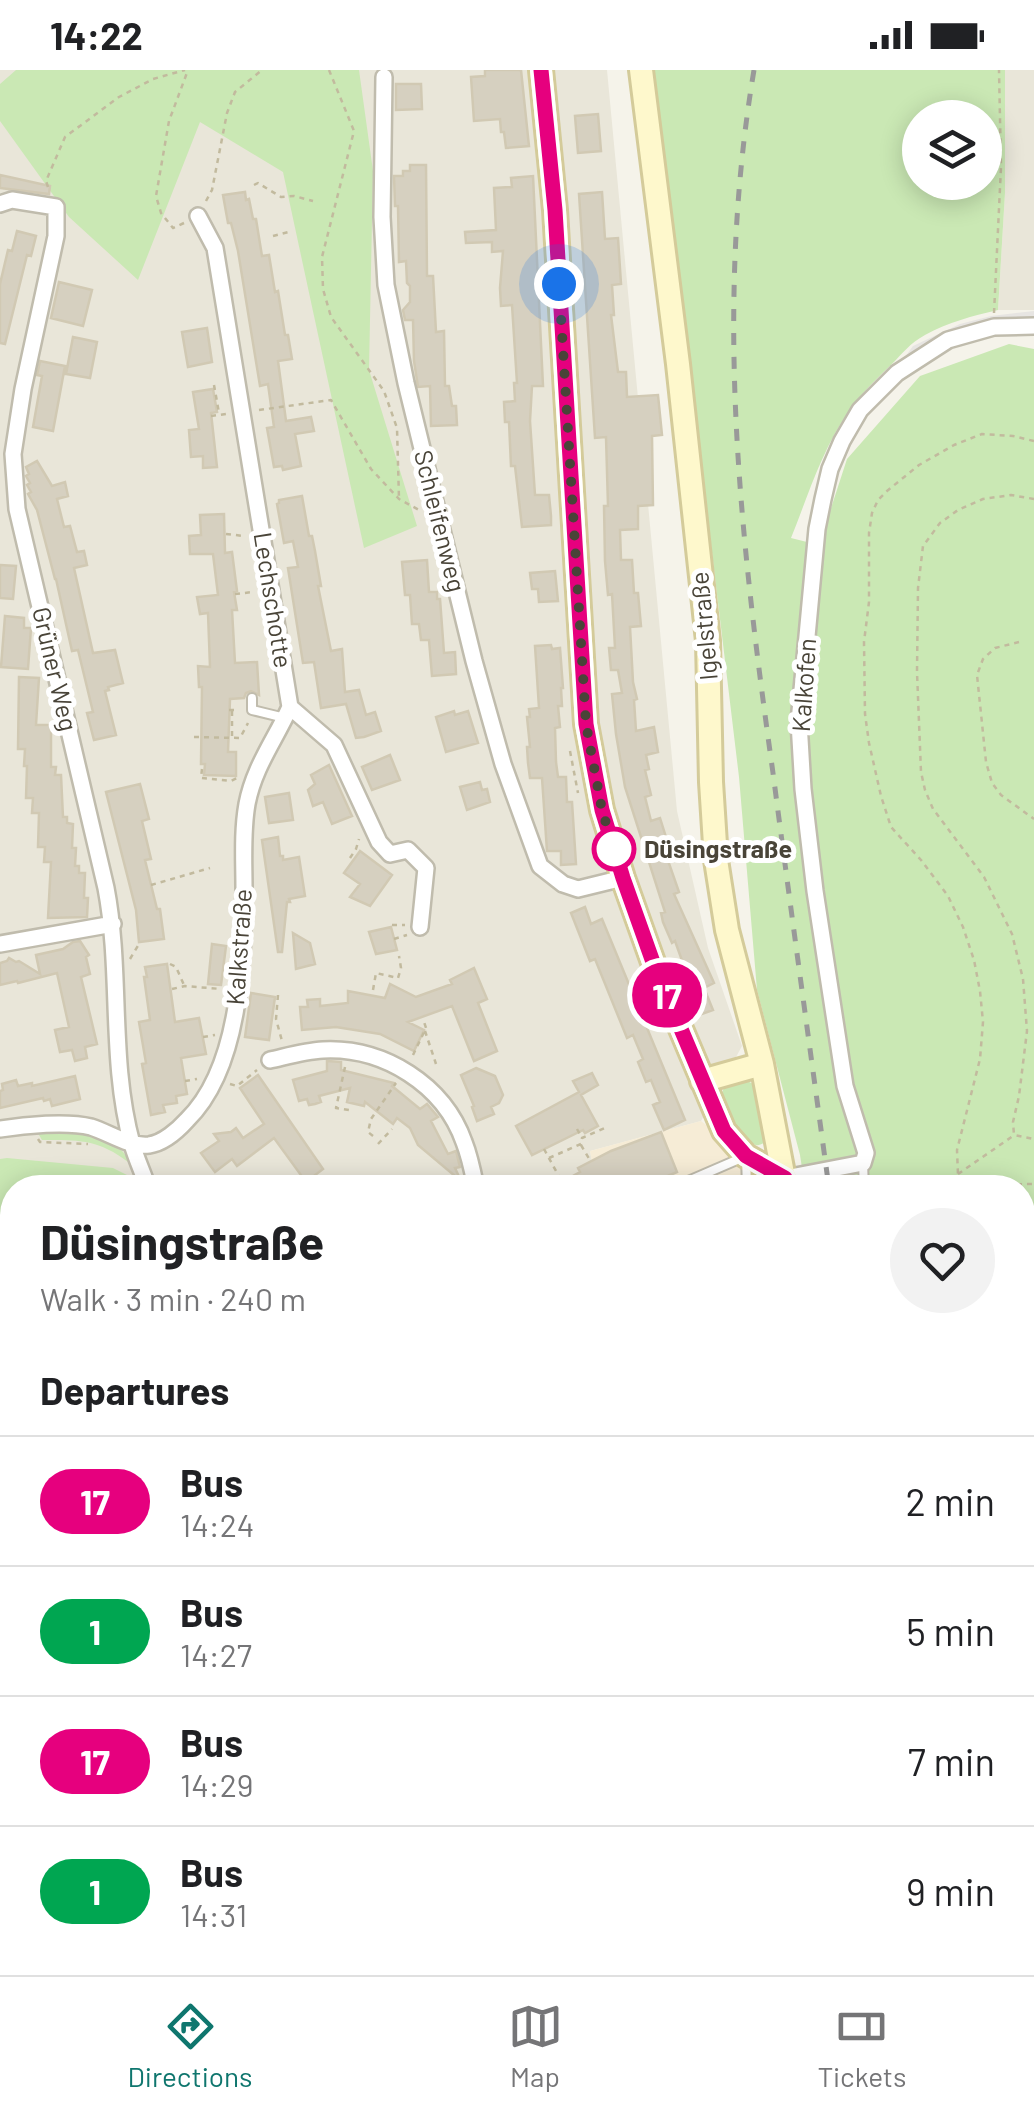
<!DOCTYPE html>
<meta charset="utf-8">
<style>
body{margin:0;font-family:Barlow,sans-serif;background:#f2f2f2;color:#202124;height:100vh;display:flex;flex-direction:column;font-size:38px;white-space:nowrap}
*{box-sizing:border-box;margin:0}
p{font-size:32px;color:#757577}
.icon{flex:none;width:55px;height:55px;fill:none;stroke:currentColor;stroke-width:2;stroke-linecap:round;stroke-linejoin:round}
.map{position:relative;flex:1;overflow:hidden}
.details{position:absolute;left:0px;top:1105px;width:1035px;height:800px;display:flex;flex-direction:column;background:#fff;border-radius:40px 40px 0 0;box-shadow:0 5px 25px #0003}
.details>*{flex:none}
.badge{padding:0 20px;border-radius:32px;font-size:35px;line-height:65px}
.fabs{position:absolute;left:902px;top:30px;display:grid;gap:20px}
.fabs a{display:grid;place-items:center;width:100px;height:100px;border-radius:50%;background:#fff;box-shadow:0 5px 25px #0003;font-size:50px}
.you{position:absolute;width:50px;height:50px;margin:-25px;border:8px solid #fff;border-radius:50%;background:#1a73e8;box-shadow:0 0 0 15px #1a73e833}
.map>.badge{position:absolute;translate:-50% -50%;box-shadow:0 0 0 5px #fff}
h2{padding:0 40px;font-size:38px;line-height:90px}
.round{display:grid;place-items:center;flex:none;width:105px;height:105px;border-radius:52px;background:#f2f2f2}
.headline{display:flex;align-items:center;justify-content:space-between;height:170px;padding:0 40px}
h1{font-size:48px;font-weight:700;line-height:75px}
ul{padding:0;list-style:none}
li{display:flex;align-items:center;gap:30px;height:130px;padding:0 40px;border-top:2px solid #e0e0e0}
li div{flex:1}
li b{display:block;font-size:38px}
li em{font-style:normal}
li .badge{min-width:110px;font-weight:700;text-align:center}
.status{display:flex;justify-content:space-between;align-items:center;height:70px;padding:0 50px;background:#fff;direction:ltr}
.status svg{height:28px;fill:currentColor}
.tab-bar{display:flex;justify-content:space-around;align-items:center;height:140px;border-top:2px solid #e0e0e0;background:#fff;font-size:28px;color:#757577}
.tab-bar a{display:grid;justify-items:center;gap:5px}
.tab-bar .on{color:#0f766e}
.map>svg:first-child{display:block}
</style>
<div class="status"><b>14:22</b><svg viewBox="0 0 49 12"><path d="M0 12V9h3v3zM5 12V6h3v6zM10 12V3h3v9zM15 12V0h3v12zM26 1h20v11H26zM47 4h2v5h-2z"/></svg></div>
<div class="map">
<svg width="1034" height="1905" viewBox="0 0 1034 1905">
<rect width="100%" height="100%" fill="#f5f3ea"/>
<path fill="#e9e6d9" d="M0 0H607L677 741 708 878 742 976 701 1051 590 1081 597 1117 12 1118V1892L743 1893 740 1905H0Z
M1005 0H1034V240H998L1005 123Z
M1034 1485V1905H971V1893L1022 1892V1498Z"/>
<path fill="#f6ecd6" d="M701 1051 786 1117H597L590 1081Z
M781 1893V1892L851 1893 849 1905H778Z"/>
<path fill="#cae8b4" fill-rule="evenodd" d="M16 0H359L373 101 369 300 417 456 364 478 283 102 200 52 138 210 69 147 0 51V14Z
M654 0H1005V123L998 240C973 246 948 252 925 265 910 273 902 284 891 295 875 310 861 324 849 341 822 379 808 426 791 468L819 475 847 389 920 306 1009 274 1034 279V1485L1023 1498 1022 1118 805 1117 800 1085 757 920 739 707ZM920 48H985V112H920Z
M746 1010 753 1014 764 1069V1073C761 1074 758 1076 756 1075 743 1074 717 1032 723 1020 727 1012 739 1011 746 1010Z
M62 1059C87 1063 116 1067 129 1090L128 1092C98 1069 78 1070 42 1070L36 1060Z
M7 1088 113 1098 131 1107 135 1117 12 1118V1214L0 1216V1089Z
M12 1834 11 1904 0 1905V1836Z"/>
<path fill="#e7e5e2" d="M1034 241V247L989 252 950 264 921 278 902 291 913 276 960 254 991 246Z
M485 1893H555L556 1905H483Z"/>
<path fill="#d6d0c0" stroke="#d1c9b3" stroke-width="2.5" d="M485 0H521L529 76 506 78 504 62H501L500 49 474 51 471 7 485 6Z
M396 14H421L422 39 396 40Z
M598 44 601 81 578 83 575 46Z
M410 95H426L427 206H433L436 262 444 261 445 316H449L452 336H456L457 355 431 356 430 316 418 317 414 291 413 250H405L403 240 410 232V216L407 213 406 191 399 192 398 136H395L394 106H403V101H410Z
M0 105 50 116 49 124 0 118Z
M533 106 543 316H532L530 351 535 425H549L551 446V455L522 457 515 396H511L509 352H505L504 332 515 331 514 313H517L512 235 501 236 500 218 503 181 492 182V172L466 173 465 162 496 160 494 118 512 117 511 108Z
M245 122 246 130 249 129 253 149H256L262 186 269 185 275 222 278 221 285 265H288L292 289 278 291 286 351 311 347 314 361 295 364 301 396 283 400 282 396 274 397 267 358 274 357 268 314 260 316 238 181 231 153H228L223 125Z
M602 122 605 169 618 168 621 214 612 215 614 245H611L618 302H626L627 327 658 325 662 365 652 366 653 435 638 436V459L620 460 621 490H632L634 523H638L641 556 630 557 633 612 637 629 634 630 636 661 654 657 658 682 646 685 649 699 645 700 651 725 645 727 651 751 660 748 670 780 665 782 679 822 674 824 714 913 704 918 713 940 702 944 681 897 684 896 675 871 672 873 663 852 661 843 665 842 625 717 616 664 612 624 622 623 618 600H611L609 578H615L612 524 608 525 605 491 604 436H608L606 367 595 368 579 124Z
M17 161 36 166 31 186 27 185 5 274 0 273V214L8 180 12 181Z
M59 212 92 220 83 256 51 248Z
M207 258 212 292 188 297 182 262Z
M73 267 97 272 90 308 66 304Z
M40 291 65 296 53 361 33 357 42 306 37 305Z
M213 319 217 342 211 343 217 397 203 398V386L191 387 189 360 199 359 193 322Z
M37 391 52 416 65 412 68 426 57 429 64 457 70 456 77 482 84 481 87 495 74 498 93 583 115 580 123 613 108 617 109 620 105 621 116 665 94 670 87 643 93 642 78 580 72 581 56 509H55L37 440 28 424 31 422 27 415 30 413 26 406 29 404 26 397Z
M302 426 309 466H312L315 481 321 516H318L331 581 342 579 345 622 359 620 366 645 375 642 381 661 364 667 356 668 346 634 321 638 314 592 303 593 288 498 298 497 293 471 284 473 277 434 279 433V430Z
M224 444 225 483 232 482 237 521 234 522 237 540H232L235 593 257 592 259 625 251 621 246 623 244 628 230 629 228 682H236V706L204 705 205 694H201L202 617H199L198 596 210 597 208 543 200 544 197 527 218 525 213 484H190L189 466 201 465 200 445Z
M427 490 429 522H437V529H440L444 583 455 582 456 604 432 606 429 570H421L419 554H412L410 525H405L402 492Z
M0 495 16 496 13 529 0 528Z
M555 501 558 531 539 532 538 519H532L530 503Z
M5 546 24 548V558H31L28 599 1 597Z
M551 575 552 579 560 578 563 618H561L562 636H558L560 657 555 658 556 692 558 707H566L567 732H572L576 794 561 795V781H547L542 708H530L528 693 527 677H530L527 647H530L529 639 539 638 535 576Z
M19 607 39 608 36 655H51V697H56L55 705H61L63 747H67V753L73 754 72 778H76L75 796H79V803H85L84 828H88L87 847 48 848 51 792H44L45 777H38L39 743H32L33 728H26L27 696H24L25 679H18Z
M454 641 455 645 468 641 478 673 446 682 436 647Z
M390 685 400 710 372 720 362 697Z
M329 695 352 746 332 754 323 732 313 736 308 720 315 714 311 705Z
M480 712 482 720 487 719 490 732 467 740 460 717Z
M140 714 149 749 142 751 151 789 145 790 157 839H160L164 869 139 872 136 840 106 722Z
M289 723 293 750 269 753 265 727Z
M278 767 280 786H283V790L299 787 305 826 289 829 290 832H287L282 882H278L262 770Z
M360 781 392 805 370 836 350 827 360 814 344 803Z
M585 837 591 854 602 849 685 1050 664 1060 653 1035 660 1032 651 1010 646 1012 638 992 643 989 633 965 627 968 595 889 590 891 571 843Z
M391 857 397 880 376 884 369 862Z
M293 863 310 873 315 894 296 899Z
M80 871 89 885 86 887 90 904 81 907 97 974 85 977 87 988 75 991 72 980 60 982 55 960 69 957 57 903 18 913 17 911 0 915V893L7 891 9 888 16 892 19 891 40 904 36 885 63 879 73 872Z
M212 874 226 876 221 915 208 914Z
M167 894 175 952 199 948 206 984 181 988 187 1024 176 1026 177 1033 163 1035 165 1042 151 1045 142 994 146 993 139 952 150 950 144 907H147L145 897Z
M474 898 487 929 478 933 497 981 474 991 452 936 408 952 424 960 414 981 380 964 336 957 302 960 300 937H308L307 930 320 929V936L348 933V921L385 928 390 914 416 927 452 914 450 910Z
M251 923 275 927 269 970 245 967Z
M327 991 341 992V1000L394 1013 392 1016 420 1039 427 1034 438 1047 431 1051 448 1084 456 1081 460 1097 455 1098 461 1111 418 1075 410 1058 397 1048 393 1054 365 1032 364 1036 347 1032 350 1018 319 1026 321 1032 315 1034 309 1035 307 1029 299 1031 293 1010 327 1001Z
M476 998 495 1006 503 1025 499 1033 491 1037 494 1044 477 1051 472 1037 474 1036 461 1005Z
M592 1003 598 1015 581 1025 598 1056 585 1063 583 1060 532 1085 516 1056 579 1022 573 1011Z
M258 1005 323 1099 306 1112 274 1068 237 1096 232 1089 215 1102 201 1083 219 1071 214 1064 231 1062 236 1058 243 1068 264 1054 240 1018Z
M75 1006 80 1029 52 1036 50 1029 44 1031 43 1028 0 1038V1021L3 1020 2 1014 16 1010 18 1016 32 1013V1016Z
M661 1062 677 1102 640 1118H551L580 1102 578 1098 611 1081Z
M235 1892H288V1905H234Z
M320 1892H346V1905H320Z
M606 1892H673L670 1905H606Z
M706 1892 732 1894 730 1905H704Z"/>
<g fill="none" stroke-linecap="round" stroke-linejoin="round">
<g stroke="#c0bcad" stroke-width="12">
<path id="service" d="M252 628V640L285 648
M863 1093 864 1118
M672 1118 746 1086 747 1118"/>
</g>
<g stroke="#c0bcad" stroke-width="20">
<path id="minor" d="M384 7 382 147 386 215 406 313 474 591 503 694 540 796 563 814 578 819 623 808
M0 134 12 130 56 137V166L23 319 13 384 17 439 106 818C122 902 109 990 132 1074 136 1088 143 1103 148 1118
M198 146 215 178 290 637 334 675 379 772 390 784 408 780 426 798 420 857
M0 874 113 854
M270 990C288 986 305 981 323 980 384 977 444 1015 464 1072 470 1087 473 1103 476 1118
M0 1059C25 1055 67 1051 91 1057 110 1063 129 1077 149 1075 163 1073 178 1060 187 1050 241 997 243 890 244 818 244 791 242 762 247 734 254 697 275 670 290 637
M785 1108 863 1093 866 1083 845 1016 815 821 803 719 799 652 817 459 823 429 830 399 842 371 860 340 897 303 948 270 994 257 1034 256
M0 1428 12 1437
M1022 1645 1034 1603
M1022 1682 1027 1719 1034 1739
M23 1905 25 1892
M156 1905 157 1892
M304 1905 305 1892
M462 1905 464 1892"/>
</g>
<g stroke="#d4cb9a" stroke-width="28">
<path id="secondary" d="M541 0 555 140 586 654 602 740 623 808 654 895 724 1061 746 1086 785 1108
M641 0 678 294 708 571 711 712 716 790 727 860 762 994 785 1114
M702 1011 762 994
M753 1905 755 1892"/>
</g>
<path stroke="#c2ba9e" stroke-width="2.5" stroke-dasharray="5 5" stroke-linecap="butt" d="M329 0 354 61 322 187 323 219 331 247 384 321 397 358 399 429
M254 115 258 113 281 127 294 126 313 131
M48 117 46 111 65 67 119 27 153 9 185 0
M206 131 212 120 227 43 235 22 262 0
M184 153 173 158 161 143 156 126 169 51 188 0
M273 166 292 161
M994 243 1001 97 999 0
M214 315 219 343
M259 340 331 330 371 399 399 429 419 440
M211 346 226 344
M1034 371 1013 366 982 364 954 375 919 395 887 421 878 430 872 443 869 463V532L864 572 865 644 869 673 881 726 891 757 921 790 948 826 963 857 974 890 980 921 983 952 980 989 957 1080 958 1105 967 1115 1034 1114
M1034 429 1011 425 983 429 958 440 940 453 923 476 918 518 917 602 921 702 925 720 933 739 984 807 1012 864 1023 909 1027 961 1019 1026 1013 1052 1014 1065 1034 1069
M226 464 244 466
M235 524 253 522
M1019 572 995 578 983 589 977 605 986 692 992 713 1001 725 1034 749
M229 640H238
M232 666V640
M194 667 240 668 248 653
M570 681 578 723
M202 699 201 708 231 711 237 708
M350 788 356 779 359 769
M151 815 210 798
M392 855H405
M394 869 407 865
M130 889 139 874
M170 894 176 897 184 915
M172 919 185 916 221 919
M373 920 376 903 398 908 401 898 399 886
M278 925 276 949 282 971
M425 961 436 994
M203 967 215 965
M413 985 426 958 423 949
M345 997 336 1038 349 1040
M185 1011 197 1009
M230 1014 237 1016 257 1000
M577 1059 581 1066
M373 1066 368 1062 371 1049 396 1013
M38 1069 40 1072 88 1074
M378 1074 392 1059
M581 1075 591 1092
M544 1079 562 1112
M549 1088 581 1074 582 1068 607 1057
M958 1104 1013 1066
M112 1106 115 1118
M1022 1166 1034 1163
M7 1182H12
M0 1474 12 1473
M1 1884 6 1885 7 1899
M931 1892 934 1905"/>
<use href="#service" stroke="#fff" stroke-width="8"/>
<use href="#minor" stroke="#fff" stroke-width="15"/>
<use href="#secondary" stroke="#fef8cc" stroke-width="22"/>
<path stroke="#999" stroke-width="5" stroke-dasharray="12 12" stroke-linecap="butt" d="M754 0C714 238 740 467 773 703 791 841 810 979 829 1118
M864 1905 865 1892"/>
</g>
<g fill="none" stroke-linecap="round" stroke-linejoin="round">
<g stroke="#fff" stroke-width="22">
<path id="line" d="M541 0 555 140 586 654 602 740 623 808 654 895 724 1061 746 1086 785 1108V1118"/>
</g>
<use href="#line" stroke="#e6007e" stroke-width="15"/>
<path stroke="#494438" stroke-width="10" stroke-dasharray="0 18" d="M559 214 586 654 602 740 614 779"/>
</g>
<circle fill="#fff" stroke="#e6007e" stroke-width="5" cx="614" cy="779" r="20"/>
<g text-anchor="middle" stroke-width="10" stroke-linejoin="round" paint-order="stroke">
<g font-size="25" fill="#494438" stroke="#fff">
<text transform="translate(440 451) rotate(76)" y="9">Schleifenweg</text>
<text transform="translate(273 530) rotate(81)" y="9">Lechschotte</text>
<text transform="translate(704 556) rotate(-95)" y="9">Igelstraße</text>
<text transform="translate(55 599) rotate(77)" y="9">Grüner Weg</text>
<text transform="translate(804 615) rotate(-86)" y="9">Kalkofen</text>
<text transform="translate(239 877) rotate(-86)" y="9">Kalkstraße</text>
</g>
<g font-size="25" font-weight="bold" fill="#494438" stroke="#fff" text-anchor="start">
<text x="644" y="788">Düsingstraße</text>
</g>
</g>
</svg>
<div class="fabs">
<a><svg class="icon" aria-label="layers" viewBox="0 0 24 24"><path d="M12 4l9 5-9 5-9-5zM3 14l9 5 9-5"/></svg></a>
</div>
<div class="you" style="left:559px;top:214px"></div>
<b class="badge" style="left:667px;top:925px;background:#e6007e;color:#fff">17</b>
<section class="details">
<div class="headline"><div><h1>Düsingstraße</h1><p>Walk · 3 min · 240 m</p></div><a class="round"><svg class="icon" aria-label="heart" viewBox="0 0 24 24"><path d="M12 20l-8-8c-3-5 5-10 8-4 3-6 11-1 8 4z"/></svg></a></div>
<h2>Departures</h2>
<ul>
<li><span class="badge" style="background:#e6007e;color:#fff">17</span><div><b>Bus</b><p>14:24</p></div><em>2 min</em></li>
<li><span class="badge" style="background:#00a651;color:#fff">1</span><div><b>Bus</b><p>14:27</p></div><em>5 min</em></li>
<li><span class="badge" style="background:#e6007e;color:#fff">17</span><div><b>Bus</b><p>14:29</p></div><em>7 min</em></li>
<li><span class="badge" style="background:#00a651;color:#fff">1</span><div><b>Bus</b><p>14:31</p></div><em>9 min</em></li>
</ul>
</section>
</div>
<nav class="tab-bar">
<a class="on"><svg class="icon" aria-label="directions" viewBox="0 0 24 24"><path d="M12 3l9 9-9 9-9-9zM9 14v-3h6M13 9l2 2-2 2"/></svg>Directions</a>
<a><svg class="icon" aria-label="map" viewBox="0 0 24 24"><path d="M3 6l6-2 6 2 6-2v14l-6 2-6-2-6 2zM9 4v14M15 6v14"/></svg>Map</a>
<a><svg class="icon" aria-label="tickets" viewBox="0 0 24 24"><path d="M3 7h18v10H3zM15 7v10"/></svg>Tickets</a>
</nav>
